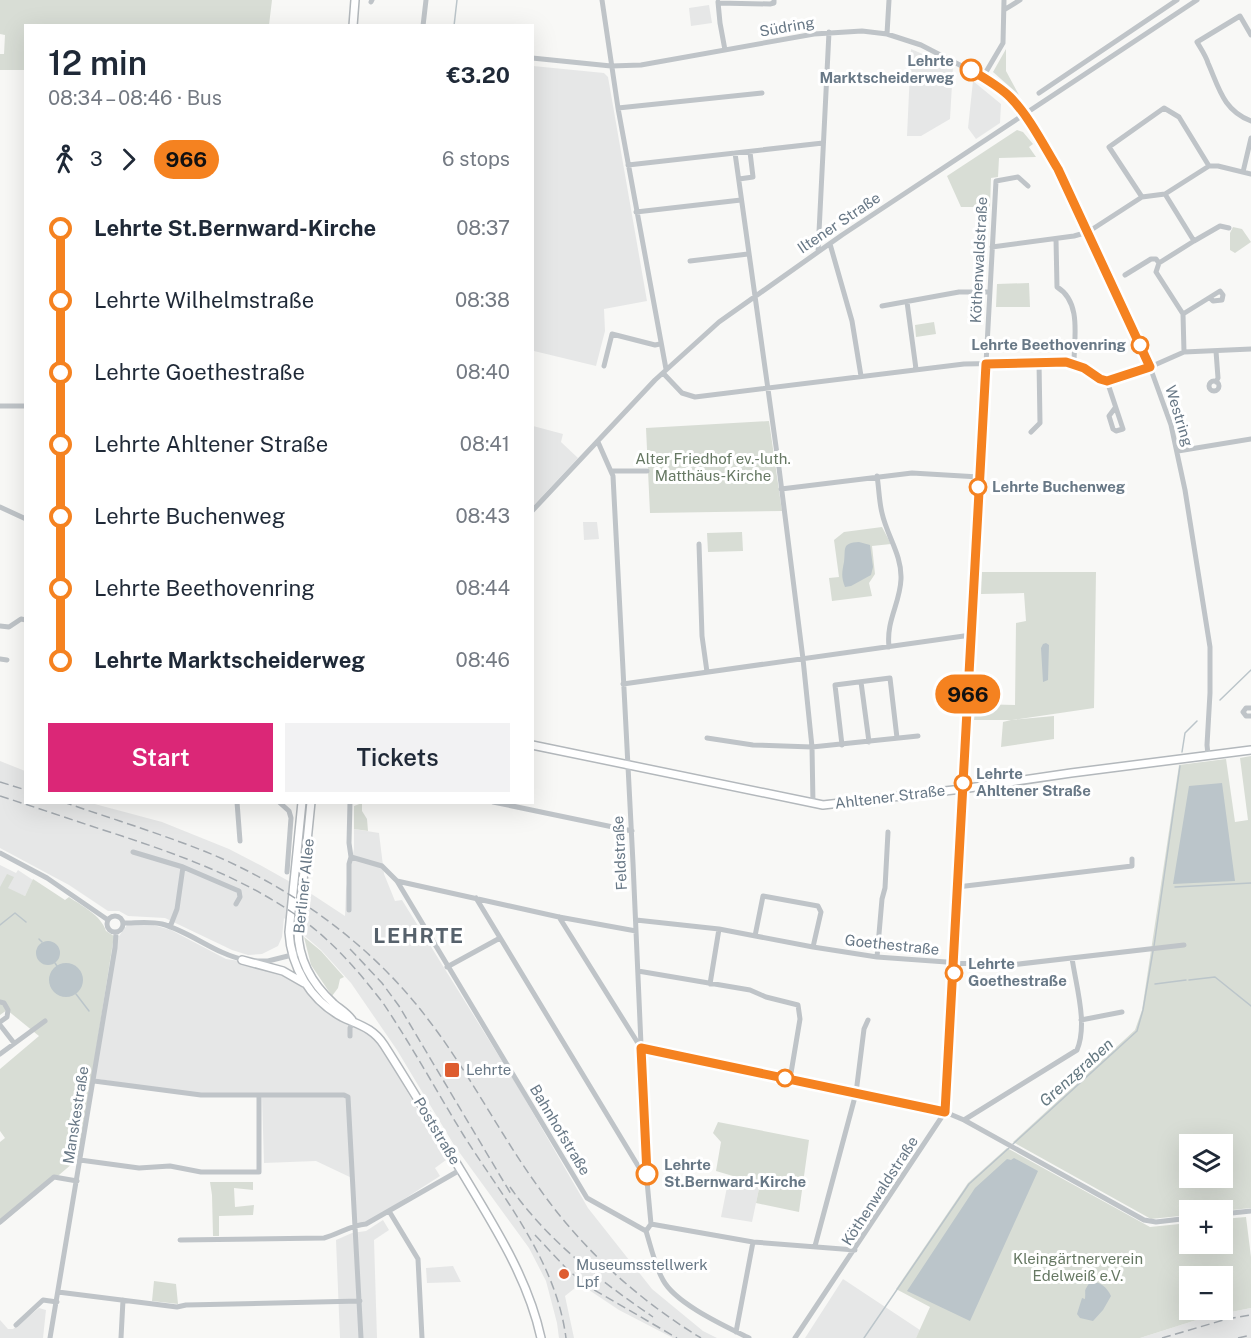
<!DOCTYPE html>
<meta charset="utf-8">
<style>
body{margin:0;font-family:"Public Sans",sans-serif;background:#f2f2f3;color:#1f2937;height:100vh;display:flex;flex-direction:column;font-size:22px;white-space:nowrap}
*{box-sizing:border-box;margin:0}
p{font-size:20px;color:#747a83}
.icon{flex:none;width:33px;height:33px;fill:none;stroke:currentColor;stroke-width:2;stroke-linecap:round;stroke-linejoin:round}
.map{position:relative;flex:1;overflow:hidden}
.side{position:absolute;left:24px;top:24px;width:510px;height:780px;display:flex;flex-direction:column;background:#fff;border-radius:0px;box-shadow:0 6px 24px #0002}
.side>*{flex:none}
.badge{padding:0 12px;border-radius:20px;font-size:21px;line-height:39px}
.tools{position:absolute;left:1179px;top:1134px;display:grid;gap:12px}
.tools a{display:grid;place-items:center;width:54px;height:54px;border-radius:0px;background:#fff;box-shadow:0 6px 24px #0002;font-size:30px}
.map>.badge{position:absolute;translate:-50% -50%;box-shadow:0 0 0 3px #fff}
.legs{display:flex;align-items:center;gap:9px;height:66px;padding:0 24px;font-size:20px}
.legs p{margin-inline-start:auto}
.summary{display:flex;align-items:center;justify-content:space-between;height:102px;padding:0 24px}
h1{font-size:33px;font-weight:600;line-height:45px}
.action{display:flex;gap:12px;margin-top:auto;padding:12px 24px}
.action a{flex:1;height:69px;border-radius:0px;background:#db2777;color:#fff;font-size:24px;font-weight:600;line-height:69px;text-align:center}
.action a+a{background:#f2f2f3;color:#1f2937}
ul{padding:0 24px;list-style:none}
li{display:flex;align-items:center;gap:21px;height:72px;font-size:22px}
li i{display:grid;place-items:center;width:9px;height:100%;margin:0 8px;background:currentColor}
li i::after{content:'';width:15px;height:15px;margin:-8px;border:4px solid;border-radius:50%;background:#fff}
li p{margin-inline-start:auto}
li:first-child i{background:linear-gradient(#0000 50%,currentColor 0)}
li:last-child i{background:linear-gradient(currentColor 50%,#0000 0)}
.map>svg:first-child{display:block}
</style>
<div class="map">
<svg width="1251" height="1338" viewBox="0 0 1251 1338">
<rect width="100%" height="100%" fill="#f8f8f6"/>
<path fill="#e6e7e7" d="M709 5 712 23 691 26 689 8Z
M911 49 953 67 950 119 921 136H907Z
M533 66 604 73 608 77 647 301 604 309 605 331 596 366 534 351 533 357Z
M973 81 1001 104 1000 123 976 139 968 128Z
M533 426 563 434 561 442 578 458 533 506Z
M583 522H597L599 539 584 540Z
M0 761 25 771 26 802 91 803 162 822 229 849 260 865 310 893 345 916 346 889 354 849V829L379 833 384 874 395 901 402 900 515 1082 588 1208 652 1289 703 1331 717 1338H673L619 1310 580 1284 565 1296 574 1338H559L557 1323 546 1281 529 1248 454 1145 397 1050 351 983 321 950 284 918 282 937 278 946 262 954 248 955 232 950 165 918 128 916 119 911H108L69 885 0 848Z
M0 865 16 873 18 870 33 880 25 896 0 887Z
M150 924 171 930 226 959 278 967 370 1033 388 1058 446 1160 435 1168 440 1176 367 1223 356 1224 354 1179 316 1161 264 1163 262 1097 203 1096 92 1078 114 936H119L127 925Z
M729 1177 760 1184 752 1222 721 1217Z
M383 1220 389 1230 374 1240 377 1338H340L336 1240 352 1233 366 1231Z
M453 1266 461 1282 427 1283 426 1268Z
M843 1279 920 1330 916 1338H805Z
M39 1308 46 1310 43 1338H0V1320L8 1329H13Z
M1251 1308V1338H1140L1206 1317Z"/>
<path fill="#d8ddd5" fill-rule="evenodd" d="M0 0H272L269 25 26 26 25 70H0V54H4L5 35 0 34Z
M1006 49V71L1019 95 993 72Z
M1017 130 1023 132 1033 144 1029 147 1036 157 999 158 998 177 991 178 990 207H961L947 176Z
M1233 227 1242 229 1251 242 1235 253 1230 250V233Z
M1029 283 1030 307H996L997 284Z
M934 322 936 334 916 337 915 325Z
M769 421 782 511 650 513 646 428Z
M882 527 891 544 872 546 875 574 869 583 872 596 832 601 829 578 839 577 834 540 844 532Z
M742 532 743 551 708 552 707 533Z
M982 572H1096L1094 708 1012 720 1054 716V739L1001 747 1003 722 1011 720H974L976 704 1015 705 1016 623 1026 621 1024 593 981 594Z
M1251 756V1208L1223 1211 1190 1210 1189 1215 1151 1219 1013 1142 1135 1030 1142 1010 1179 765 1226 759 1235 822 1248 820 1240 758ZM1190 1144H1222V1178H1190Z
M362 803V811L367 819 368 831 354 829V806Z
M7 874 14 877 8 888 25 896 33 879 65 900 69 897C82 906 101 915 106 931L114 936 79 1158 0 1225V1142L5 1138 0 1131V1069L39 1036 7 1010 0 1015V887Z
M304 937 321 951 344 977 340 979 338 988 332 996 311 965Z
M718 1122 809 1140 799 1212 756 1203 760 1184 716 1171 721 1142 713 1133Z
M1007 1148 1150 1227 1189 1223 1190 1244H1222L1223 1219 1246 1217 1251 1257V1308L1206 1317 1140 1338H916L930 1307 896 1289 968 1183ZM1190 1276H1222V1310H1190Z
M210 1182H253V1190L234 1188 235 1207 254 1205 253 1215 219 1216V1236H213L212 1195Z
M154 1281 176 1284 178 1304 152 1301Z"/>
<path fill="#bbc5ca" d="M859 542 870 545 873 567 871 575 851 586 845 587C841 577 842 572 844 562 846 549 841 543 859 542Z
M1046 643 1049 645 1048 680 1043 682 1041 648 1043 644Z
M1222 783 1235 881 1173 884 1189 786Z
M36 953a12 12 0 1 1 24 0a12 12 0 1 1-24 0Z
M49 980a17 17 0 1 1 34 0a17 17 0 1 1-34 0Z
M1014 1158 1038 1171 970 1321 907 1291 975 1188 1007 1159 1011 1160Z
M1090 1282C1100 1281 1107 1287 1111 1296L1103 1310 1093 1321 1080 1318 1077 1314 1082 1298 1085 1299C1086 1288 1083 1293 1090 1282Z"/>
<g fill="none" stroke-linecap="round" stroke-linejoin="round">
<path stroke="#bbc5ca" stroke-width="1.5" d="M454 26 457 0
M1220 700 1251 670
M1182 752 1185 733 1197 721
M1175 887 1251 883
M0 925 15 913 26 922
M39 939 42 942
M1154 946 1180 766
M55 963 57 966
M1189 980 1215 977 1251 1006
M1155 984 1186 980
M76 994 89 1011
M1013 1144 1137 1031 1143 1010 1153 951
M864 1338 969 1184 1009 1148"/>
<g stroke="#b3b8bc" stroke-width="10">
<path id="major" d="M353 26 355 0
M532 745 823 805 962 789 1071 773 1251 750
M302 802 289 932C291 967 310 1000 342 1017 359 1025 373 1028 384 1045 411 1087 437 1131 463 1174 494 1226 528 1278 541 1338
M311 802 298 930C298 960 312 984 334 1004 340 1009 347 1013 352 1020
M242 960 283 971 304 983"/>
</g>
<path stroke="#bfc4c8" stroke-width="5" d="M602 0 618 108 666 369
M371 2 372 0
M718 2 720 23 725 50
M718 3 770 4 774 3V0
M1004 10 1020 0
M423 26 426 0
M887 34 889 0
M1251 35 1240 16 1197 42C1201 49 1206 56 1208 63 1219 88 1223 110 1251 121
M532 58 611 66 641 65 814 34 862 31 887 34 921 45 983 77 1012 100 1058 169 1150 367 1171 425 1185 490 1210 647V693L1207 745 1208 755
M983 77 1003 43 1004 0
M1039 93 1177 0
M618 108 762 93
M735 153 779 468 803 659 812 747 813 804
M628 165 823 143
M1243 172 1251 138
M739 179 753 177 750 152
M1165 194 1194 241 1159 263 1156 272 1183 314 1184 352
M1142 197 1109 147 1164 108 1179 117 1209 166
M636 212 741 200
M1056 239 1057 287C1082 302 1074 338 1074 363
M1194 241 1220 226 1229 228
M830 244 852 321 861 376
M992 247 1074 236 1088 232 1142 197 1165 194 1209 166H1218L1251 174
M818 252 829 32
M690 261 748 254
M1125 275 1151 259H1156L1159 263
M907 302 916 369
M882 306 959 292H989
M1183 314 1220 291 1223 295 1222 300 1213 301 1210 298
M1216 351 1218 378 1216 382
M604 366 612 334 655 345 660 344
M663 373 682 393 695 397 964 364 1066 362 1084 368 1100 379 1111 381 1150 367 1184 352 1251 349
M1107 381 1123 429 1116 431 1113 429 1109 416 1115 408
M1209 386a5 5 0 1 1 10 0a5 5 0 1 1-10 0Z
M0 406H26
M1031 432 1040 423 1039 362
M598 442 613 476 633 863 647 1181 651 1224 646 1231
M1178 451 1251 439
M612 471H647
M877 476C879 488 879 501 882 513 887 536 902 555 901 579 900 604 886 620 889 647
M781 489 912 473 979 477
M0 507 26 519
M532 511 655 380 719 322 842 235 1197 0
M699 544 702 636 707 672
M0 626 9 627 21 619 26 620
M0 659 7 660
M861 682 869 742
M623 684 971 635
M1251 708H1246L1243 712 1246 716H1251
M707 738 753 745 812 747 918 736
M842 745 835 685 890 678 897 738
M237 802 240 841
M279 802 289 811 291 818 287 872
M493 802 632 831
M133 852 183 867 239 891 240 897 236 904
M0 853 47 878 108 920
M351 857 382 866 397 881 587 1198 646 1231C651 1247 655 1266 663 1280 676 1304 725 1326 749 1338
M397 881 559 917 636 931
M957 887 1132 866V859
M476 898 646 1179
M349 910V864L351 857 349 843 350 802
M107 924a8 8 0 1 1 16 0a8 8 0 1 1-16 0Z
M559 917 641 1048
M636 920 719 929 813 947 877 957 1002 966 1184 945
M124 923C136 923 150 921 162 924 191 932 215 954 245 960
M170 927 177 909 183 867
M755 936 763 896 818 906 821 912 813 947
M877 957 882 899 885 888 888 832
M255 961H268L300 953
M447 967 500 938
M638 971 750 990 766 997 798 1005 800 1019 790 1079
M710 984 719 929
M0 1002 4 1003 8 1010 7 1017 0 1022
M1081 1020 1122 1012
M0 1025 14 1043
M350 1036V1028L353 1021
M641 1049 945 1112 964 1120 1144 1220 1156 1222 1190 1218
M0 1054 45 1021
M94 1081 201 1095H344L348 1097 361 1338
M964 1120 1077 1050C1088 1024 1076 986 1072 958
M80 1160 139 1168 170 1166 201 1172H259V1096
M389 1211 418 1259 422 1338
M1222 1214 1251 1211
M0 1222 54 1177 77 1181
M651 1224 753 1242 855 1250
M180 1240 324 1238C339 1234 351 1225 366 1224L460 1170
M815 1246 856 1093 864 1029 868 1020
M58 1292 177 1307 186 1305 360 1301
M16 1325 43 1300 57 1302
M736 1332 753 1242
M50 1338 115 948 116 933
M121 1338 123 1300
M795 1338 945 1112 996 181 1018 177 1028 186"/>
<use href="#major" stroke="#fff" stroke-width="7"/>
<path stroke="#a3a9af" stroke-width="1.5" stroke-dasharray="9 4.5" stroke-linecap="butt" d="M0 782 26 790
M0 796C41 809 81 823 122 836 182 856 240 877 293 913 329 937 357 969 383 1003 412 1046 437 1092 464 1136 504 1199 556 1261 566 1338
M63 802C110 818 158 833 204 851 290 886 371 944 427 1018 469 1072 499 1133 539 1188 582 1249 637 1299 701 1338
M350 949 382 983 399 1006 511 1194
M510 1187C548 1241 599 1280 653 1317
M535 1235 565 1267 584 1284 677 1338
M1162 1338 1227 1319 1251 1315
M1238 1338 1251 1335"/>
</g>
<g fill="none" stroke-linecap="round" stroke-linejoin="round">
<g stroke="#fff" stroke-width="14">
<path id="line-1" d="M647 1174 641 1048 945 1112 986 364 1066 362 1084 368 1100 379 1107 381 1150 367 1058 169C1044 146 1029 116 1010 97 999 86 984 78 971 70"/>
</g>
<use href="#line-1" stroke="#f58220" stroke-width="9"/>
</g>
<g fill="#fff" stroke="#f58220" stroke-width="3">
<circle cx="971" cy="70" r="10"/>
<circle cx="1140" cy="345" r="8"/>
<circle cx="978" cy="487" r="8"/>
<circle cx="963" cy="783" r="8"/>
<circle cx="954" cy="973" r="8"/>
<circle cx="785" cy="1078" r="8"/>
<circle cx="647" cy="1174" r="10"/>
</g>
<g fill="#de5d30" stroke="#fff" stroke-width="2">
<rect x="444" y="1062" width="16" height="16" rx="3"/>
<circle cx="564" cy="1274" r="6"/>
</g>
<g text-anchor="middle" stroke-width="6" stroke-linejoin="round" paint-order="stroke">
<g font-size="15" fill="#687886" stroke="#fff">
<text transform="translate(787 27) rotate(-10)" y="5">Südring</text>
<text transform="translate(839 223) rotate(-34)" y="5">Iltener Straße</text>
<text transform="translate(979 260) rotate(-87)" y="5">Köthenwaldstraße</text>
<text transform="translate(1179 416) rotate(73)" y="5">Westring</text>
<text transform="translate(890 797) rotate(-7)" y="5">Ahltener Straße</text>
<text transform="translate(620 853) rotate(-93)" y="5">Feldstraße</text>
<text transform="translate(304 886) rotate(-84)" y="5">Berliner Allee</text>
<text transform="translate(892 945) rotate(6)" y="5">Goethestraße</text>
<text transform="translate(76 1115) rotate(-81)" y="5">Manskestraße</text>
<text transform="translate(560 1130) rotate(59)" y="5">Bahnhofstraße</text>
<text transform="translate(437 1131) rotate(59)" y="5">Poststraße</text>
<text transform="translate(880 1191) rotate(-57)" y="5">Köthenwaldstraße</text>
</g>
<g font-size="15" font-weight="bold" fill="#687886" stroke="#fff" text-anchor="start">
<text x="954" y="66" text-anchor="end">Lehrte<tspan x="954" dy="17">Marktscheiderweg</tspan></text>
<text x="1126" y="350" text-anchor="end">Lehrte Beethovenring</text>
<text x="992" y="492">Lehrte Buchenweg</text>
<text x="976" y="779">Lehrte<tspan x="976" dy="17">Ahltener Straße</tspan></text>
<text x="968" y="969">Lehrte<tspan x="968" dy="17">Goethestraße</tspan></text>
<text x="664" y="1170">Lehrte<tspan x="664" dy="17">St.Bernward-Kirche</tspan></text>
</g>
<g font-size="15" fill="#667863" stroke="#fff">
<text x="713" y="464">Alter Friedhof ev.-luth.<tspan x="713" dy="17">Matthäus-Kirche</tspan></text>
<text x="1078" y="1264">Kleingärtnerverein<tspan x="1078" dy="17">Edelweiß e.V.</tspan></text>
</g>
<g font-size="15" fill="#687886" stroke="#fff" text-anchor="start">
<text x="466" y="1075">Lehrte</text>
<text x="576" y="1270">Museumsstellwerk<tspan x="576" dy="17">Lpf</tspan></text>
</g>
<g font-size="16" font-style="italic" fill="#647881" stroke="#fff">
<text transform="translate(1076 1072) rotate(-42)" y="6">Grenzgraben</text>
</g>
<g font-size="21" font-weight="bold" letter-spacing="1.5" fill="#56616b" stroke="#fff">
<text x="419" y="943">LEHRTE</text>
</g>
</g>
</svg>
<div class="tools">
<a><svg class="icon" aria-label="layers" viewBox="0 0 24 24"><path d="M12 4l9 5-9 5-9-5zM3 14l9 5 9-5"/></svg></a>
<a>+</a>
<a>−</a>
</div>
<b class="badge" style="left:968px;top:694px;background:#f58220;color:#111">966</b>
<section class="side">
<div class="summary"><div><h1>12 min</h1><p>08:34 – 08:46 · Bus</p></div><b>€3.20</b></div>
<div class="legs"><svg class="icon" aria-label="walk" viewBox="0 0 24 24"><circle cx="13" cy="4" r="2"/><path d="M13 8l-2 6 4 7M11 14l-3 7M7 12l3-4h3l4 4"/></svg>3<svg class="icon" aria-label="forward" viewBox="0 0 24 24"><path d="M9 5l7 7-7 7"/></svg><b class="badge" style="background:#f58220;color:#111">966</b><p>6 stops</p></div>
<ul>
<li><i style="color:#f58220"></i><b>Lehrte St.Bernward-Kirche</b><p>08:37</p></li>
<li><i style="color:#f58220"></i><span>Lehrte Wilhelmstraße</span><p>08:38</p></li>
<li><i style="color:#f58220"></i><span>Lehrte Goethestraße</span><p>08:40</p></li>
<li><i style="color:#f58220"></i><span>Lehrte Ahltener Straße</span><p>08:41</p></li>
<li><i style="color:#f58220"></i><span>Lehrte Buchenweg</span><p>08:43</p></li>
<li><i style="color:#f58220"></i><span>Lehrte Beethovenring</span><p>08:44</p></li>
<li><i style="color:#f58220"></i><b>Lehrte Marktscheiderweg</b><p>08:46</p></li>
</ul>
<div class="action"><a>Start</a><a>Tickets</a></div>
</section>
</div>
